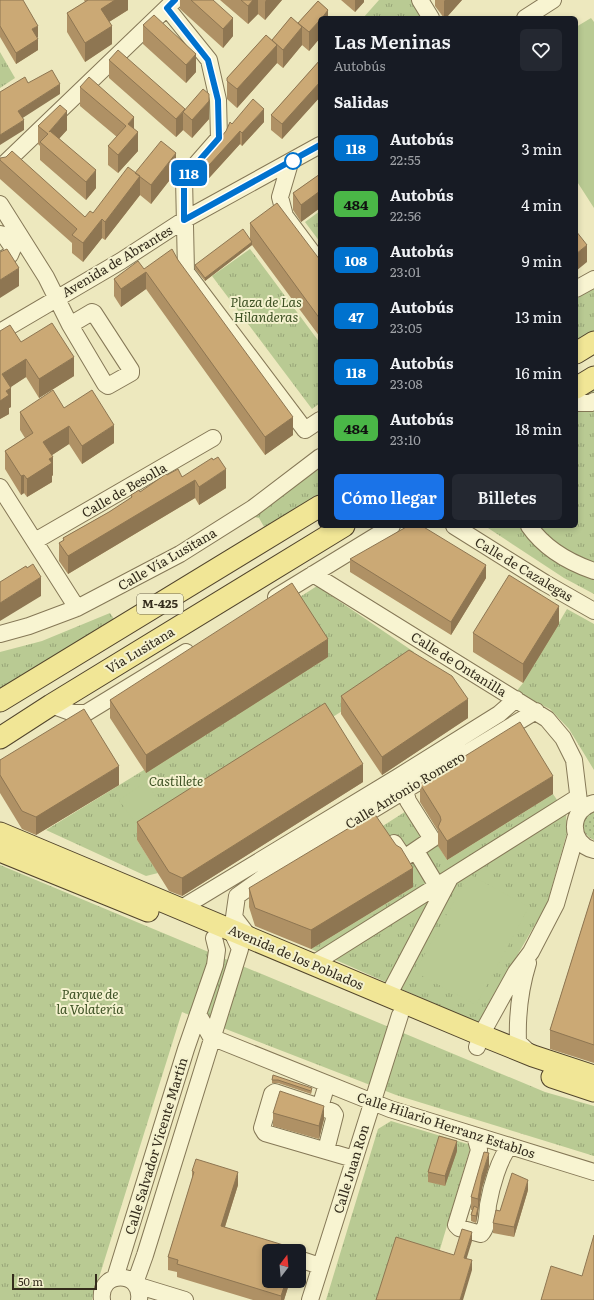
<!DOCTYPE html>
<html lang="es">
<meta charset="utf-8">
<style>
body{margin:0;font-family:Literata,serif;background:#242831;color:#f1f3f6;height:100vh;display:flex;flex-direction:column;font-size:15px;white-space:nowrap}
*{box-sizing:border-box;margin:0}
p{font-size:13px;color:#9ea1a6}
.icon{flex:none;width:22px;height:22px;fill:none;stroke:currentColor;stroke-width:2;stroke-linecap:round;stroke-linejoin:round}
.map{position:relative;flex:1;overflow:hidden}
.drawer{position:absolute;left:318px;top:16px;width:260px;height:512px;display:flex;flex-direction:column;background:#171b24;border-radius:6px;box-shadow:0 2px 6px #0003}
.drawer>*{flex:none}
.badge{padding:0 8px;border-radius:6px;font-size:14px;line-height:26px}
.needle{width:26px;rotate:16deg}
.tools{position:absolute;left:262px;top:1244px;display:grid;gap:8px}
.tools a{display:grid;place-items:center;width:44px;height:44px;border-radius:6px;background:#171b24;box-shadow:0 2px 6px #0003;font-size:20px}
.scale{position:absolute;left:12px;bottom:10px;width:85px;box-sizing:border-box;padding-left:4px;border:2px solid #342c1c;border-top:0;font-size:11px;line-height:14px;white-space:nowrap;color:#342c1c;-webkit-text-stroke:3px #f4f1ce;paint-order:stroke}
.map>.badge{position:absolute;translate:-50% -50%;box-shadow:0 0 0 2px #fff}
h2{padding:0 16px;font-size:15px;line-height:36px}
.round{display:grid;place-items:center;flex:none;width:42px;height:42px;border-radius:6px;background:#242831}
.headline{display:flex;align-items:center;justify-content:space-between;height:68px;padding:0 16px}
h1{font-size:19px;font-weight:600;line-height:30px}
.button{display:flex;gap:8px;margin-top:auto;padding:8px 16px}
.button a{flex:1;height:46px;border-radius:6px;background:#1a73e8;color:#fff;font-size:16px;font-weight:600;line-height:46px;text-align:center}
.button a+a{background:#242831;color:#f1f3f6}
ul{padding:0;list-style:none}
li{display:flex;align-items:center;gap:12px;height:56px;padding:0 16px}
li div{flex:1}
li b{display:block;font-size:15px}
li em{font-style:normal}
li .badge{min-width:44px;font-weight:700;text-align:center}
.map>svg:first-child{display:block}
</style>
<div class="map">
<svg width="594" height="1300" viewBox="0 0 594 1300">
<defs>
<pattern id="grass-tufts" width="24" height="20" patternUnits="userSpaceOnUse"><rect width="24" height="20" fill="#b9ca93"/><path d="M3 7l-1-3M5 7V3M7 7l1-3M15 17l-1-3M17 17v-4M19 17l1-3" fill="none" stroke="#97a477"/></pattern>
<pattern id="garden-dots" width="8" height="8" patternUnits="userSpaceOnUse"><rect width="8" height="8" fill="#b9ca93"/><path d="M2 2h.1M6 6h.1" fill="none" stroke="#97a477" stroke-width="1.8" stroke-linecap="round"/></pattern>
</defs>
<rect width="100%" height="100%" fill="#ede8be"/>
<path fill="url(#grass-tufts)" d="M379 0H416L425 18H363Z
M0 52 15 78 0 88Z
M320 211V242L305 222Z
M250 249 320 343V403L312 409 212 276Z
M594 287V335L576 346V299Z
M594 385V594L564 578 485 526H576V396Z
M320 463V500L267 532 259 518 248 516Z
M317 586 414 652 409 669 137 840 158 873 146 876 46 830 328 657 292 602Z
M567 609 594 624V770L569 729 550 709 516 692 523 683Z
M110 613 118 625 0 696V652L42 641Z
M553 794 566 813 567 833 547 904 478 1023 311 949 413 887 378 829 414 806 447 860Z
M0 865 545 1092 594 1106V1156L396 1095 182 1012 92 1300H0Z
M391 1121 471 1145 438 1256 378 1300H326L378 1129Z"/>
<path fill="url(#garden-dots)" d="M594 811V840C579 834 580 817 594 811Z"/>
<path fill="#b9ca93" d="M591 18 594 22V208L576 180V27Z
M146 782 164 809 138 827 119 800Z
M469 874 529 907 476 1005 415 972Z"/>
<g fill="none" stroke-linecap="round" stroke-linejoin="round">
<g stroke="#857857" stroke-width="18">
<path id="minor" d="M420 0 431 18
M167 8 209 60 218 100 219 138 184 178 186 272 305 430 320 420
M525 18 553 0
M290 163 280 197 285 216 320 263
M0 168 175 0
M0 204 46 277 70 325 105 384 108 386 131 373V370L94 313 92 312 70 325
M0 234 4 235 13 248 10 255 0 261
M576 289 594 279
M0 332 121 261 184 220 320 145
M576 403H591L594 401
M0 487 77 608
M454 526 545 583 594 611
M529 526C545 549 568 562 594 571
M35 541 213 438
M313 574 547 719 563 738 574 760 580 810
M276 597 392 526
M0 634 29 626 77 608 180 554 253 508 320 457
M51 705 73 713H86L186 652
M594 803C569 809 568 844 594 850
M394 843 404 858 432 839 408 801 405 790
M416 851 437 886
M180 909 398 777 499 714 516 699
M250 938 234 917 237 896 275 869 536 711
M528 963C520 989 517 1015 518 1042L532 1055
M313 964 578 797
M388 996 449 880
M198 1014 211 1037 390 1109 594 1172
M477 1047 481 1035 516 972 531 952 556 904 576 835
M327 1084 320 1107 275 1092 272 1094 262 1128 265 1133 354 1159
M320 1107 333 1112 335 1115 326 1150
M475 1136 479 1150 456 1225 459 1228 481 1234C488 1227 487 1214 488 1205 491 1188 499 1158 510 1146
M299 1259 320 1266
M115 1278 186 1049 215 965 217 950 214 938
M135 1283 145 1255 240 949 231 930
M136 1285 185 1300
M102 1300C98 1270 143 1270 139 1300
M310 1300 400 1015"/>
</g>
<g stroke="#52452c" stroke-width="23">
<path id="major" d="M576 353 594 342
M576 388 594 377
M0 701 320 506
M0 738 51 705 344 526
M0 833 481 1035 533 1056 594 1076
M0 851 148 911
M552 1077 594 1091"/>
</g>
<use href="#minor" stroke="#f8f4d1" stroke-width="16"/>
<use href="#major" stroke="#f1e696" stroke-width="21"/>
</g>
<path fill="#af9165" d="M0 0 38 37H37L38 50 16 64 0 37Z
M84 0H128V10L109 22 112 44 85 62 67 32V13L85 2Z
M180 0H213L233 36 223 48 180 9Z
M220 0H282L265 20 258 14 248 24Z
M341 0H364V2L355 12Z
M435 0H462L446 18H444L435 6Z
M318 1 328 10V18H320V38L309 51 302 45 283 68 277 63 237 108 227 99V78L266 35 272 40 291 17 298 23Z
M143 25 196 72 186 83 143 44Z
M109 60 185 109 209 119 192 138 183 130 176 137 109 78Z
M320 60V97L282 139 271 130V115Z
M80 87 134 129 138 151 118 173 108 165V146L117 137 80 106Z
M264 122 242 146 240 144 200 188 194 181V169L226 131 232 124Z
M38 126 67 130 59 138 96 188 86 200 40 160V146L38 144Z
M0 158 85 217 93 213 135 173 176 172 151 204 140 195 105 240 102 238 83 262 72 253V243L0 179Z
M320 174V208L301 222 293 210V193Z
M250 223 320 260V337L252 245 205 281 195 269V265L250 239Z
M178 260 293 435 265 455 146 289 121 307 114 296V279Z
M21 342 74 376 39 398 26 377 10 387 11 407 9 408V414L0 419Z
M64 408 114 443 82 464 69 444 52 455 53 475 52 476V482L27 497 24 493 21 495 5 469V451L25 438 20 430V412Z
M167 475 182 477 226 488 199 505 195 498 68 574 59 561V543L63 541V538L109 512 131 498V495L140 492Z
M350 559 486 578 451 635 350 572Z
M559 624 523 683 473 652V633Z
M328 657 146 773 110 718V700Z
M341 696 468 718 382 775 341 714Z
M0 760 119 785 36 835 22 829 0 793Z
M363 782 182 896 169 891 137 840V822Z
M420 784 553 794 447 860 438 846V831L420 802Z
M413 887 311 949 255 926 249 907V888Z
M594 889V1063L550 1049V1030Z
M273 1075 312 1091 311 1094 278 1083H272V1080Z
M273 1113 324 1119 319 1139 273 1126Z
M457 1151 445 1186 428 1182V1172Z
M489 1166 482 1188 476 1223 471 1221V1215L472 1210H471V1197Z
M192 1171 238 1185 225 1227 290 1281 284 1300H253L177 1277V1272L168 1270V1257L192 1179Z
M528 1190 514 1237 493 1233V1223L500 1211Z
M299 1256 303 1258V1270L302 1274 299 1272Z"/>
<path fill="#8e7652" d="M115 0H128V10L101 27V9Z
M253 0H258V14L248 24V6Z
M266 0H282L265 20V2Z
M355 0H364V2L355 12Z
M445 0H462L446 18H444V1Z
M328 10V18H322Z
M233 18V36L223 48V29Z
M320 20V38L309 51V32Z
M38 26V37L32 40V29Z
M112 26V44L85 62V43Z
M302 27V45L283 68V50Z
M38 39V50L16 64V53Z
M277 45V63L237 108V89Z
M196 54V72L186 83V65Z
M320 82V97L282 139V124Z
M60 84V94L18 121V111Z
M209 101V119L192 138V120Z
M264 109V122L242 146V133Z
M67 111V130L49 150V132Z
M183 112V130L176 137V119Z
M134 117V135L128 124Z
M24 120V130L0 145V135Z
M240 131V144L200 188V175Z
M138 132V151L118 173V155Z
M176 153V172L151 204V185Z
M96 170V188L86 200V182Z
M140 176V195L105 240V222Z
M320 191V208L301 222V205Z
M102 219V238L83 262V243Z
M252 242V245L205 281V278Z
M587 245V262L576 271V254Z
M19 268V286L0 298V280Z
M146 272V289L121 307V289Z
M74 357V376L39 398V379Z
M26 359V377L2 393V374Z
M11 388V407L9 408V414L0 419V401L6 391Z
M293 417V435L265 455V437Z
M114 425V443L82 464V446Z
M69 426V444L43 461V442Z
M53 457V475L52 476V482L27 497V479L49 459Z
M226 469V488L199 505V487Z
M24 475V493L21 495V476Z
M195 480V498L68 574V556Z
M486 565V578L451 635V622Z
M41 577V596L0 621V603Z
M559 606V624L523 683V664Z
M328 639V657L146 773V755Z
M468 699V718L382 775V757Z
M363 764V782L182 896V878Z
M119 766V785L36 835V817Z
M553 776V794L447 860V841Z
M413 868V887L311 949V930Z
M324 1106V1119L319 1139V1126Z
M457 1141V1151L445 1186V1176Z
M489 1153V1166L482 1188 478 1212V1199L482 1175Z
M238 1172V1185L221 1239V1226Z
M528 1180V1190L514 1237V1227Z
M478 1208V1214L476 1223V1216Z
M472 1232V1241L464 1267V1258Z
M303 1258V1270L302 1274V1261Z
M472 1260V1270L463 1300H460Z
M286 1281H290L284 1300H281V1296Z"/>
<path fill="#cba975" stroke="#8e7652" d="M0 0H23L38 26 32 29 38 39 16 53 0 26Z
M88 0H115L101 9 112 26 85 43 67 13Z
M191 0H213L233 18 223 29Z
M241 0H253L248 6Z
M318 1 328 10 322 18H320V20L309 32 298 23Z
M154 15 196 54 186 65 143 25Z
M291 17 302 27 283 50 272 40Z
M266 35 277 45 237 89 227 81V78Z
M118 50 185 109 176 119 109 60Z
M320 60V82L282 124 271 115Z
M52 70 60 84 18 111 24 120 0 135V92L25 77 28 83Z
M89 77 134 117 128 124 138 132 118 155 108 146 126 126 80 87Z
M203 89 209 94V101L192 120 183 112Z
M253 99 264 109 242 133 240 131 200 175 194 169 226 131 230 122 232 124Z
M60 105 67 111 49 132 50 131 96 170 86 182 40 142 48 134 38 126Z
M161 141 176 153 151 185 135 173Z
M12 151 85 217 90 211 93 213 128 167 140 176 105 222 102 219 83 243 72 235 77 229 0 160V158L6 157Z
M320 174V191L301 205 293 193Z
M277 203 320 260V319L250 223Z
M243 229 252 242 205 278 195 265Z
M576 231 587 245 576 254Z
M7 249 19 268 0 280V252Z
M172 249 178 260 293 417 265 437 146 272 121 289 114 279 138 261 144 269Z
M52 323 74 357 39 379 26 359 2 374 11 388 6 391 9 395 0 401V331L10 325 21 342Z
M53 390 64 408 92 390 114 425 82 446 69 426 43 442 53 457 49 459 52 463 27 479 24 475 21 476 5 451 33 433 20 412Z
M218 457 226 469 199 487 195 480 68 556 59 543 64 540 63 538 109 512 132 497 131 495 139 490 140 492 166 474 167 475 178 469 182 477 212 458 213 460Z
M408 526H422L486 565 451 622 350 559Z
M33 564 41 577 0 603V582L26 566 27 568Z
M509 575 559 606 523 664 473 633Z
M292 583 328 639 146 755 110 700Z
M409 650 452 676 468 699 382 757 341 696Z
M325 703 363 764 182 878 169 872 137 822Z
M84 709 119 766 36 817 22 811 0 775V760Z
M520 722 553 776 447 841 438 827 441 820 440 816 420 784Z
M374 813 396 845 401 848 413 868 311 930 255 908 249 888Z
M594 889V1045L550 1030Z
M273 1075 312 1088 311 1091 278 1080H272Z
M280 1091 324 1106 319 1126 273 1113Z
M439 1136 457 1141 445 1176 428 1172Z
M484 1152 489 1153 482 1175 478 1199 471 1197Z
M196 1159 238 1172 221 1226 290 1247 291 1251H269V1281H286L281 1296 177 1264 178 1260 168 1257 194 1172 192 1171Z
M512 1173 528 1180 514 1227 493 1223 496 1210 500 1211Z
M474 1206 478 1208 476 1216 471 1215Z
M462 1229 472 1232 464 1258 472 1260 460 1300H376L396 1237 454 1255Z
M594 1235V1300H541L551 1266 582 1276Z
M299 1256 303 1258 302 1261 299 1260Z"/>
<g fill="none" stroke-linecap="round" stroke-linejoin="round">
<g stroke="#fff" stroke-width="9">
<path id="line" d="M175 0 167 8 208 60 218 100 219 138 184 178V220L320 145"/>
</g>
<use href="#line" stroke="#0072ce" stroke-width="6"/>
</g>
<circle fill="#fff" stroke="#0072ce" stroke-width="2" cx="293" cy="161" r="8"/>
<g text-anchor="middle" stroke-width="4" stroke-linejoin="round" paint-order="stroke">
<rect fill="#f4f1ce" stroke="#6e6751" stroke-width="1" x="137" y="594" width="46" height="20" rx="3"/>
<g font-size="12" font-weight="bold" fill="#342c1c">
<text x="160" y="608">M-425</text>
</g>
<g font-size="13" fill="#342c1c" stroke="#f4f1ce">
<text transform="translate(117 261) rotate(-31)" y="5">Avenida de Abrantes</text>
<text transform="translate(124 490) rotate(-30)" y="5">Calle de Besolla</text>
<text transform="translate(167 559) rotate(-30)" y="5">Calle Vía Lusitana</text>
<text transform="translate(524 569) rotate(31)" y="5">Calle de Cazalegas</text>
<text transform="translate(140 650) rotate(-31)" y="5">Vía Lusitana</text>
<text transform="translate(459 664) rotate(32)" y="5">Calle de Ontanilla</text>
<text transform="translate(405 790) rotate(-31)" y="5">Calle Antonio Romero</text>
<text transform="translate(296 957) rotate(23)" y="5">Avenida de los Poblados</text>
<text transform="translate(446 1125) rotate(18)" y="5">Calle Hilario Herranz Establos</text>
<text transform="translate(156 1146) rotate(-73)" y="5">Calle Salvador Vicente Martín</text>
<text transform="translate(351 1169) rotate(-73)" y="5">Calle Juan Ron</text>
</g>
<g font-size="13" font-style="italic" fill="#3c5023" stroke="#f4f1ce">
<text x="266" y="307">Plaza de Las<tspan x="266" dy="15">Hilanderas</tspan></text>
<text x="176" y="786">Castillete</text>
<text x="90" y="999">Parque de<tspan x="90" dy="15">la Volatería</tspan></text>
</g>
</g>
</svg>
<div class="tools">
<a><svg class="needle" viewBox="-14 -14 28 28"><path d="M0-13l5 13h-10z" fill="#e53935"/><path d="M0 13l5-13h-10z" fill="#9ea1a6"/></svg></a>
</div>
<div class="scale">50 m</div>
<b class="badge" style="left:189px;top:173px;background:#0072ce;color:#fff">118</b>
<section class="drawer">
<div class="headline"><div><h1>Las Meninas</h1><p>Autobús</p></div><a class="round"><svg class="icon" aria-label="heart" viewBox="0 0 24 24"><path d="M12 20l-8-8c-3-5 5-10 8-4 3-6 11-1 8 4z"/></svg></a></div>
<h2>Salidas</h2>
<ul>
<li><span class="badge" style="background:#0072ce;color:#fff">118</span><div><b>Autobús</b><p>22:55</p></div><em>3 min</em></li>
<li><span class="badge" style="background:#4ab747;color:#111">484</span><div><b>Autobús</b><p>22:56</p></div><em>4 min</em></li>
<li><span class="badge" style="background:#0072ce;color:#fff">108</span><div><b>Autobús</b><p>23:01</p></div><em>9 min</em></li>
<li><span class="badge" style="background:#0072ce;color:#fff">47</span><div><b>Autobús</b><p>23:05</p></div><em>13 min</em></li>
<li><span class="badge" style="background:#0072ce;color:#fff">118</span><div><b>Autobús</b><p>23:08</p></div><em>16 min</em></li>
<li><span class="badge" style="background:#4ab747;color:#111">484</span><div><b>Autobús</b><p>23:10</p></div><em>18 min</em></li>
</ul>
<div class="button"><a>Cómo llegar</a><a>Billetes</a></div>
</section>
</div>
